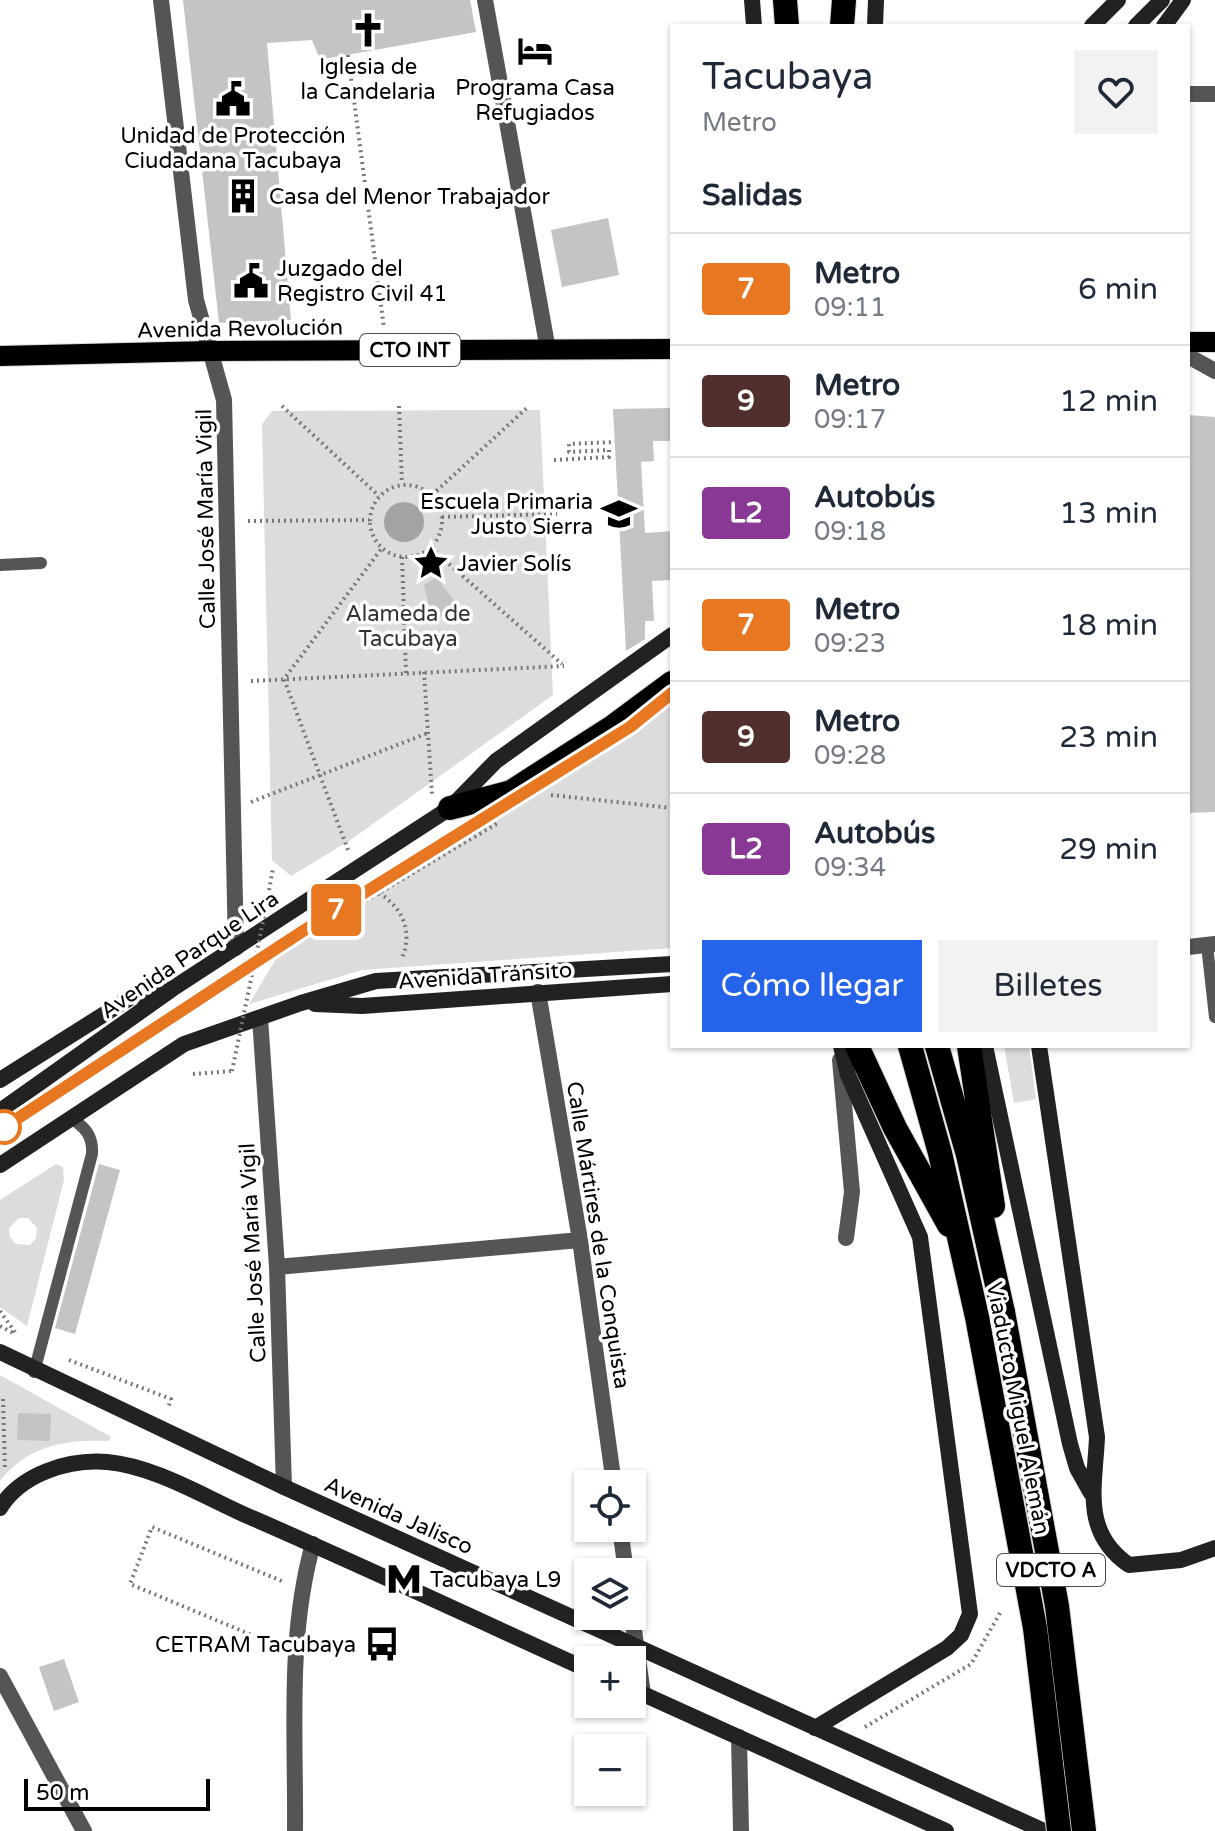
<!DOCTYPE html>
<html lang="es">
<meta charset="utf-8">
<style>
body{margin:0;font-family:"Varela Round",sans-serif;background:#f2f2f3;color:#1f2937;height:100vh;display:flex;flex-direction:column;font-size:30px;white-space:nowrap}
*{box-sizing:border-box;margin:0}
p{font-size:26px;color:#747a83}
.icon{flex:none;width:44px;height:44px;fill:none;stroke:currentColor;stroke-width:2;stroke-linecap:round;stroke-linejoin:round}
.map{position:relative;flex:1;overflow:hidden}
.sheet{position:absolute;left:670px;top:24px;width:520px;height:1024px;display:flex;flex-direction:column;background:#fff;border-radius:0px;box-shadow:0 2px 6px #0004}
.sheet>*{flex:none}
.badge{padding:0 16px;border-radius:6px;font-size:28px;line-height:52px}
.fabs{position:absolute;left:574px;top:1470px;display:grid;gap:16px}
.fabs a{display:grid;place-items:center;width:72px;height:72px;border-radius:0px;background:#fff;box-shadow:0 2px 6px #0004;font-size:40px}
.scale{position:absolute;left:24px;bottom:20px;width:186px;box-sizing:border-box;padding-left:8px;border:4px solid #000;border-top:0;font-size:22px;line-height:28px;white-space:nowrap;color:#000;-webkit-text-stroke:6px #fff;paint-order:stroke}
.map>.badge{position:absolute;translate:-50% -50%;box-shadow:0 0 0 4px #fff}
h2{padding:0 32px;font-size:30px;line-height:72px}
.round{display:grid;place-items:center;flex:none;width:84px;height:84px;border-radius:0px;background:#f2f2f3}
.summary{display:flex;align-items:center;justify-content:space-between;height:136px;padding:0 32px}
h1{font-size:38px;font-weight:600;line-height:60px}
.primary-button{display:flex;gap:16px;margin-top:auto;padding:16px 32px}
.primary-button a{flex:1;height:92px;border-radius:0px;background:#2563eb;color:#fff;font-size:32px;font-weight:600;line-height:92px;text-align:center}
.primary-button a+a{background:#f2f2f3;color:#1f2937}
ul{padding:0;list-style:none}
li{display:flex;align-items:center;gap:24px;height:112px;padding:0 32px;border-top:2px solid #e0e1e3}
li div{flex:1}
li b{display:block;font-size:30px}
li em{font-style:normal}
li .badge{min-width:88px;font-weight:700;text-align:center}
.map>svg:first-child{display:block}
</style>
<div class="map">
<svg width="1215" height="1831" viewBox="0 0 1215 1831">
<rect width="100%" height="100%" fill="#fff"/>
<path fill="#dcdcdc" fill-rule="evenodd" d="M540 410 553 695 349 841 291 876 272 860 262 424 272 411Z
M672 700V948L362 970 249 1004 277 957 308 918Z
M1004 1046H1029L1036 1099 1014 1103Z
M56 1164 63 1167 64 1180 27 1326 0 1307V1200ZM19 1218H28L37 1228 36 1238 30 1245 16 1244 10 1237 9 1228Z
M0 1375 111 1437 109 1441C66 1439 28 1445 0 1481Z"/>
<path fill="#a3a3a3" d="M384 522a20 20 0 1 1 40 0a20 20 0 1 1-40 0Z"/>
<path fill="#c4c4c4" d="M183 0H470L476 32 324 59 318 55 312 40 267 43 291 320 219 323Z
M608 218 619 275 562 287 551 230Z
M672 408V441H653L654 461 641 462 645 533 672 531V580L652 581 654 621H645V639L626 651 613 409Z
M1188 415 1215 417V812L1188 813Z
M436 577 457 604 433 622 424 585Z
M99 1164 120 1170 75 1334 55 1328Z
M18 1413 51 1414 50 1441 17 1440Z
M64 1659 79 1702 54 1711 39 1667Z"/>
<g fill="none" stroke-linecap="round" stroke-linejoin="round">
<g stroke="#dbdbdb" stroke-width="22">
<path id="primary" d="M1188 342H1215
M0 356 210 351 672 349"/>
</g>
<g stroke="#dbdbdb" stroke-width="26">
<path id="highway" d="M785 0 787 26
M842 26 844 0
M450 808 511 792 614 726 672 683
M857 1046 895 1128 949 1225
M910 1046 940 1153 977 1317
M937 1046 968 1155 1003 1312
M969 1046 993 1206"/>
</g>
<path stroke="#777" stroke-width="4" stroke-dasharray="2 4" stroke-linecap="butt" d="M348 55 384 328
M282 406 379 496
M399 406 402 484
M554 460 609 457V450L569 452V444L615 442
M370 521a36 36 0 1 1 72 0a36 36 0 1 1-72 0Z
M432 495 529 406
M442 517 557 514
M248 521 369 520
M431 548 562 664
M402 557 406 673
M424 672 432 794
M251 681 564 666
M551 795 672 808
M251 802 428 733
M348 850 284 679 382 548
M379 893C403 908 414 933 401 960
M267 902 273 868
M345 913 498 823
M193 1074 232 1071
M0 1311 17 1335
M0 1326 15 1334
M69 1360 171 1399 168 1409
M3 1399 5 1471
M1079 1576 1103 1571
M278 1646 130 1584 152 1527 284 1582
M865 1727 971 1664 1000 1613"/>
<path stroke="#555" stroke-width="12" d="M0 565 41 563
M1207 945 1215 1017
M34 1372 92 1154C93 1136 86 1128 71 1118"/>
<path stroke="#555" stroke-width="16" d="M161 0 196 300 224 400 236 948
M485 0 548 350
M1188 94H1215
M1188 356 1215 371
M1188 947 1215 944
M538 992 580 1240 614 1484
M260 1018 277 1267 284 1487
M840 1060 852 1192 846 1238
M277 1267 580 1240
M620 1528 626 1572
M632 1616 643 1694
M0 1676 84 1831
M739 1737 741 1831
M295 1831C296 1736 287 1636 313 1544"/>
<path stroke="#222" stroke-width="16" d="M752 0 754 26
M875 26 876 0
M1092 26 1118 0
M1136 26 1162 0
M1164 26 1183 0
M315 1004 362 1006 672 984
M985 1046 1070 1444 1077 1468 1091 1493
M1039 1046 1097 1437C1095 1486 1081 1532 1129 1565L1181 1560 1215 1548
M0 1080 133 996 165 989
M0 1111 175 987 450 808 496 761 672 635
M0 1165 184 1044 301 1003 376 981 672 964
M0 1352 284 1487 1044 1831
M0 1508C21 1474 68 1459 107 1462 153 1466 201 1495 243 1514 359 1564 473 1618 588 1670
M632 1689 946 1831
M815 1728 947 1648 961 1635 970 1614 920 1237 848 1075 841 1046"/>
<use href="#primary" stroke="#000" stroke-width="20"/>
<use href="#highway" stroke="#000" stroke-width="24"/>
<g stroke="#dbdbdb" stroke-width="26" stroke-linecap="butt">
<path id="highway-bridge" d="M1003 1312 1057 1606 1084 1831
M977 1317 1035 1628 1059 1831"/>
</g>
<path stroke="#777" stroke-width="4" stroke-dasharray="2 4" stroke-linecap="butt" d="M232 1071 267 902"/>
<use href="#highway-bridge" stroke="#000" stroke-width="24"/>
</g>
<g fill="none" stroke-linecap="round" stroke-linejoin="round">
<g stroke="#fff" stroke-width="18">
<path id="line" d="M0 1130 303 931 630 727 672 693"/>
</g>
<use href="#line" stroke="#e87722" stroke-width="12"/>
</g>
<defs>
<g id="church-bare" transform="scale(2.76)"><path d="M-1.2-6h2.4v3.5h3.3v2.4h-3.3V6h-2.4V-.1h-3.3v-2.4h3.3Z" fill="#000" stroke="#fff" stroke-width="2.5" paint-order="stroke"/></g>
<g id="hotel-bare" transform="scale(2.76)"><path d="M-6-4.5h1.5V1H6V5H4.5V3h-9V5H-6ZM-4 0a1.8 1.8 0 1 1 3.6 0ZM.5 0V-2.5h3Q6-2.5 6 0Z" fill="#000" stroke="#fff" stroke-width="2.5" paint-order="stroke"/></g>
<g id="civic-bare" transform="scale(2.76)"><path d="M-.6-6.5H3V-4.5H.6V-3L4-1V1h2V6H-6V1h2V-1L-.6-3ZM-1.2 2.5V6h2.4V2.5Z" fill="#000" stroke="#fff" stroke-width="2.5" paint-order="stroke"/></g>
<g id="building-bare" transform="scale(2.76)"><path d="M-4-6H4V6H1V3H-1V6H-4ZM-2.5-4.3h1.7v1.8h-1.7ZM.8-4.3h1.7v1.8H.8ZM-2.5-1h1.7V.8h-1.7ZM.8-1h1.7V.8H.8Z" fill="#000" stroke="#fff" stroke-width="2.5" paint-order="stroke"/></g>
<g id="school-bare" transform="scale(2.76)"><path d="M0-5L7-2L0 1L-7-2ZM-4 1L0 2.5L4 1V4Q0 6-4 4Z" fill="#000" stroke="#fff" stroke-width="2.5" paint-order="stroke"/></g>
<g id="sight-bare" transform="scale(2.76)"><path d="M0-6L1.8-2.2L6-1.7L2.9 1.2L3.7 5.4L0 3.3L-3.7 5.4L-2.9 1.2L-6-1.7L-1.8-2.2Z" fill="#000" stroke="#fff" stroke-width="2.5" paint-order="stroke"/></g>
<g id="metro-bare" transform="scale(2.76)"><path d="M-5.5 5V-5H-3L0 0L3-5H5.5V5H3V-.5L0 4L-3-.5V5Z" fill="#000" stroke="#fff" stroke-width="2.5" paint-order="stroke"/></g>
<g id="bus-bare" transform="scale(2.76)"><path d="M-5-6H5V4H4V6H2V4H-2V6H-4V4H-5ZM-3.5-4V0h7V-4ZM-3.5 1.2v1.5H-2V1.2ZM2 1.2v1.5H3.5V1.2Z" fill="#000" stroke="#fff" stroke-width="2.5" paint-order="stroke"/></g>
</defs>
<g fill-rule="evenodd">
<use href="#church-bare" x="368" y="30"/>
<use href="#hotel-bare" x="535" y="51"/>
<use href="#civic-bare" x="233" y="99"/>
<use href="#building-bare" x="243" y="196"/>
<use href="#civic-bare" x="251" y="281"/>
<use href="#school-bare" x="619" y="514"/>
<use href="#sight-bare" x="431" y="563"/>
<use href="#metro-bare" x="404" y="1579"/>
<use href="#bus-bare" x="382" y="1644"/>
</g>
<circle fill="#fff" stroke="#e87722" stroke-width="4" cx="4" cy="1127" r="16"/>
<g text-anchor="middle" stroke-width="7" stroke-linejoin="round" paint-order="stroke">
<g fill="#fff" stroke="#4c4c4c" stroke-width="2">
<rect x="360" y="334" width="100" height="32" rx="6"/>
<rect x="997" y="1554" width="108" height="32" rx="6"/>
</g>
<g font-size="20" font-weight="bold" fill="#000">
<text x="410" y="357">CTO INT</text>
<text x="1051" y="1577">VDCTO A</text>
</g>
<g font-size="22" fill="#000" stroke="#fff" text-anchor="start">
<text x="368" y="74" text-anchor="middle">Iglesia de<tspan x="368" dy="25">la Candelaria</tspan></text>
<text x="535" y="95" text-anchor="middle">Programa Casa<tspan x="535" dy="25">Refugiados</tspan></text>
<text x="233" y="143" text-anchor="middle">Unidad de Protección<tspan x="233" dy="25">Ciudadana Tacubaya</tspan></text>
<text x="269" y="204">Casa del Menor Trabajador</text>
<text x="277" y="276">Juzgado del<tspan x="277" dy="25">Registro Civil 41</tspan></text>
<text x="593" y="509" text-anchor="end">Escuela Primaria<tspan x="593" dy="25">Justo Sierra</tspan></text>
<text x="457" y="571">Javier Solís</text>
<text x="430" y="1587">Tacubaya L9</text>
<text x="356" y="1652" text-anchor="end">CETRAM Tacubaya</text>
</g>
<g font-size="22" fill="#000" stroke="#fff">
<text transform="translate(240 328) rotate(-1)" y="8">Avenida Revolución</text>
<text transform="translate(205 519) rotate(-91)" y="8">Calle José María Vigil</text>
<text transform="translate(189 954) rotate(-34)" y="8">Avenida Parque Lira</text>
<text transform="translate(485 975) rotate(-4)" y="8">Avenida Tránsito</text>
<text transform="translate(599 1235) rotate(81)" y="8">Calle Mártires de la Conquista</text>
<text transform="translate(252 1253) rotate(-93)" y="8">Calle José María Vigil</text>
<text transform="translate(1019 1408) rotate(79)" y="8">Viaducto Miguel Alemán</text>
<text transform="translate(399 1515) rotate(24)" y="8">Avenida Jalisco</text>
</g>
<g font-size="22" fill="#333" stroke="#fff">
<text x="408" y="621">Alameda de<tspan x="408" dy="25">Tacubaya</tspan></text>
</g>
</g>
</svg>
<div class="fabs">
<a><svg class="icon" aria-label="locate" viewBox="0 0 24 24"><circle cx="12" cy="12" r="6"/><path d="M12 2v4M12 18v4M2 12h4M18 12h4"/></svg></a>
<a><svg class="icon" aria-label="layers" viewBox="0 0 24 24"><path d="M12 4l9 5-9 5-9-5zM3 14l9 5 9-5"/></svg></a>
<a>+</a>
<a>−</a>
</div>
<div class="scale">50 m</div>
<b class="badge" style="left:336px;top:910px;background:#e87722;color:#fff">7</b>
<section class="sheet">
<div class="summary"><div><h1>Tacubaya</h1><p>Metro</p></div><a class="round"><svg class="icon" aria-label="heart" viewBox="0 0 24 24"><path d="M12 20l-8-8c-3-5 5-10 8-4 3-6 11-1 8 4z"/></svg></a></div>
<h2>Salidas</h2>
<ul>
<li><span class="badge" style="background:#e87722;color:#fff">7</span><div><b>Metro</b><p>09:11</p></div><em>6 min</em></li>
<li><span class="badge" style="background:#512f2e;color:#fff">9</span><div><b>Metro</b><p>09:17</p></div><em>12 min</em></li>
<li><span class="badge" style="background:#893894;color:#fff">L2</span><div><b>Autobús</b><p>09:18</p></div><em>13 min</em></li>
<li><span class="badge" style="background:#e87722;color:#fff">7</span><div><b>Metro</b><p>09:23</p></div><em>18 min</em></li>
<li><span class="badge" style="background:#512f2e;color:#fff">9</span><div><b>Metro</b><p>09:28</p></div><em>23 min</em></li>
<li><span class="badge" style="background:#893894;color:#fff">L2</span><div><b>Autobús</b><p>09:34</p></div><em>29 min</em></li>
</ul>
<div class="primary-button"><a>Cómo llegar</a><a>Billetes</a></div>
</section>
</div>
